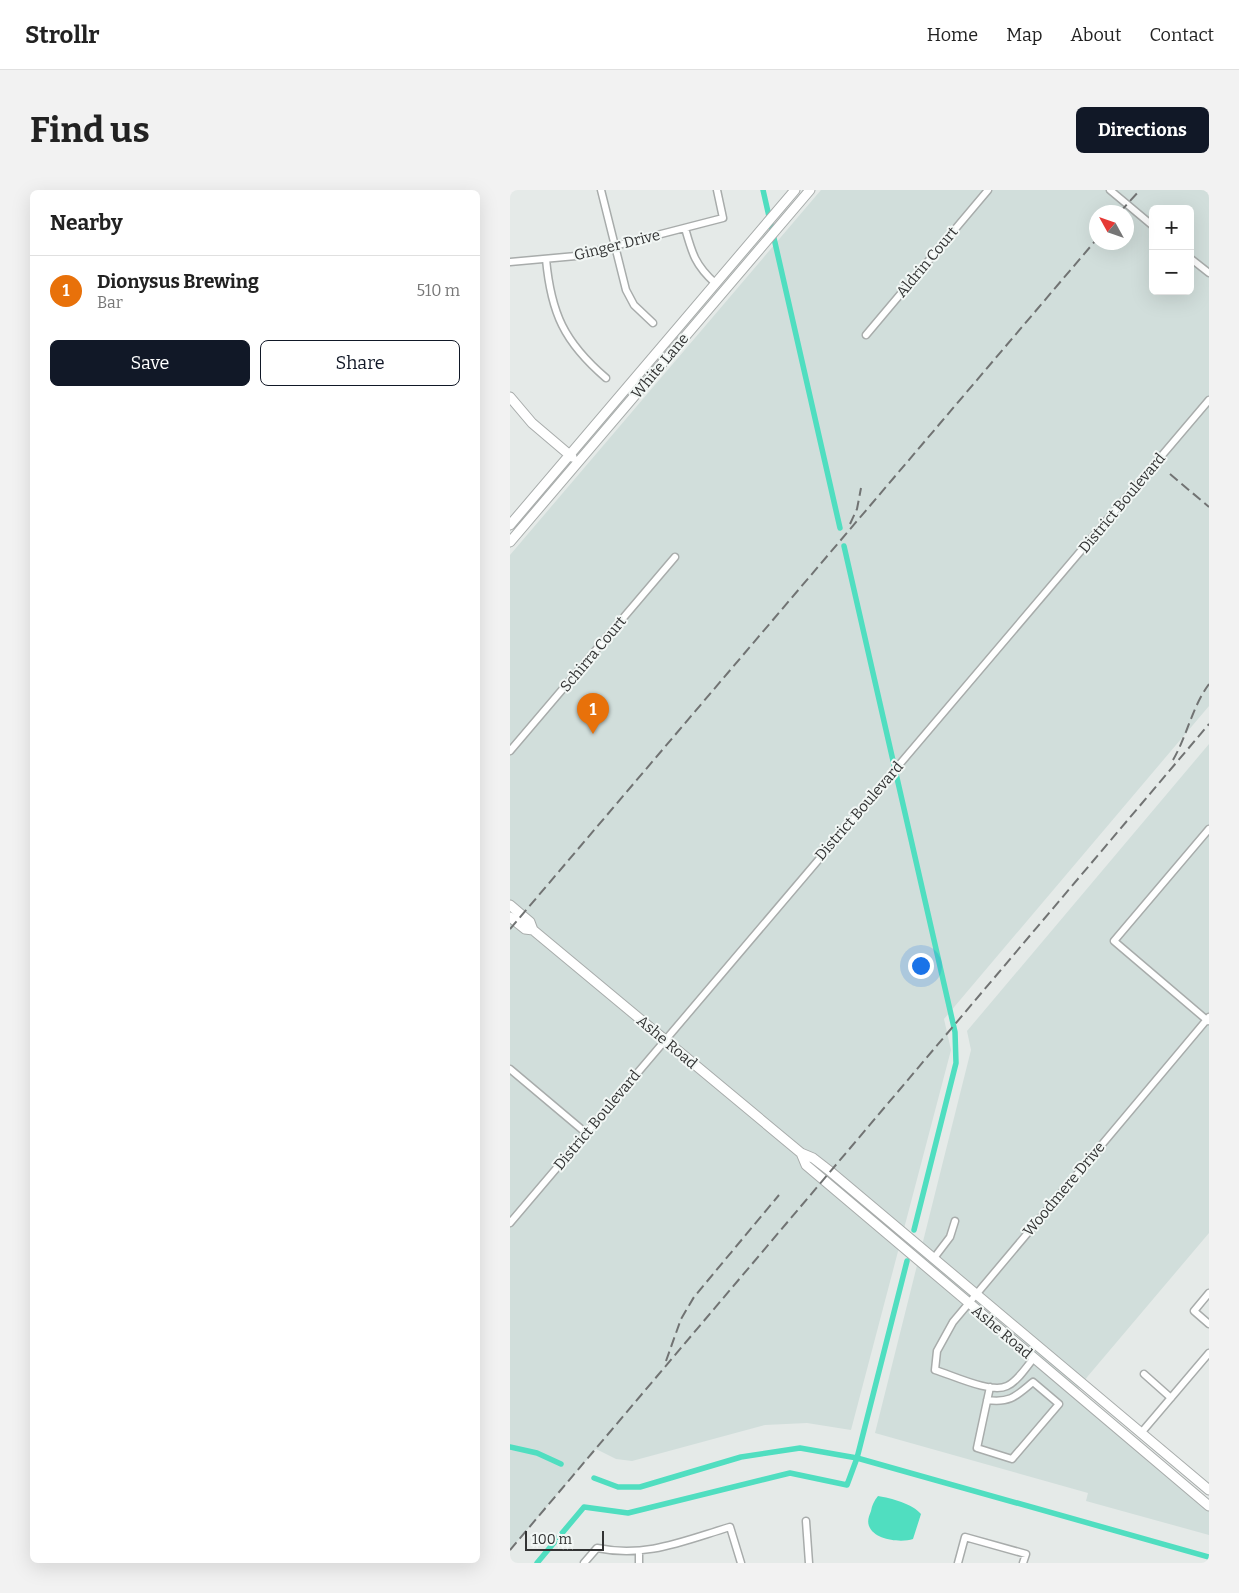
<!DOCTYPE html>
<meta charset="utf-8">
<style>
body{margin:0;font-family:Bitter,serif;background:#f2f2f2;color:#222}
.controls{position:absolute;right:15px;top:15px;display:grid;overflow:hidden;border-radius:8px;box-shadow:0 5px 20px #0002}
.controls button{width:45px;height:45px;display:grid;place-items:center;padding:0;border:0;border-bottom:1px solid #e0e0e0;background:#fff;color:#222;font:25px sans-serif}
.compass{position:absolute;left:579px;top:15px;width:45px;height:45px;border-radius:50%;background:#fff;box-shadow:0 5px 20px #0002;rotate:310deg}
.scale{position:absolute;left:15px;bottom:12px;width:79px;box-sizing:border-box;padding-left:5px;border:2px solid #323333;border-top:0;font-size:14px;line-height:18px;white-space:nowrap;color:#323333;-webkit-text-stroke:4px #f2f7f5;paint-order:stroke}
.you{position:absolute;left:410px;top:775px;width:18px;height:18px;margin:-12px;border:4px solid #fff;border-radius:50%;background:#1a73e8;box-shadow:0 0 0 8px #1a73e833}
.badge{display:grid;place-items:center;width:32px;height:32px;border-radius:50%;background:#111827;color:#fff;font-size:16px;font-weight:700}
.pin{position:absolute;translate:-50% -41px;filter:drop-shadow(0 1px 2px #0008)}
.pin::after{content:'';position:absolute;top:26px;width:18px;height:15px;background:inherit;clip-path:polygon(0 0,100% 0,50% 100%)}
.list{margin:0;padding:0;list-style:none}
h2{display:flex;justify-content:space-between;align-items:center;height:65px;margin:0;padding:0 20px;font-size:21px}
h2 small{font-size:16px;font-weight:400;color:#767676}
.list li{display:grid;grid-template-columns:32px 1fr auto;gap:15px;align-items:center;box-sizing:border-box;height:70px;padding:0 20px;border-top:1px solid #e0e0e0}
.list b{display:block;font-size:19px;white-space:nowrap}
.list p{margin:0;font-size:16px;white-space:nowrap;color:#767676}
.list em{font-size:16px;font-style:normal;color:#767676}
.actions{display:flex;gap:10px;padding:15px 20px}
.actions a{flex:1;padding:11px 0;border:1px solid #111827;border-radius:8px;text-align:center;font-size:18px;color:#111827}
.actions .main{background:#111827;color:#fff}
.map{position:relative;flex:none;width:699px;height:1373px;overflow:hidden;border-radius:8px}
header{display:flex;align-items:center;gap:30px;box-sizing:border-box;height:70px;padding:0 25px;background:#fff;border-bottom:1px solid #e0e0e0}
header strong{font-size:24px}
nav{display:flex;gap:28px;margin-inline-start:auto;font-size:18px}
.intro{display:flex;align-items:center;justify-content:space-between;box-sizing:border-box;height:120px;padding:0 30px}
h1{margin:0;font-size:35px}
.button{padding:12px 22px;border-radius:8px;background:#111827;color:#fff;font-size:18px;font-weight:700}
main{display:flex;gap:30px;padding:0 30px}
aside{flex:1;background:#fff;border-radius:8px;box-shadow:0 5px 20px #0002}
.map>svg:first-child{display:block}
.built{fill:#d1dedb;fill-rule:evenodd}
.water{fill:#50dec0}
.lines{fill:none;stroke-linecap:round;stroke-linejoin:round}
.canal{stroke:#50dec0;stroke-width:5.5}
.street-casing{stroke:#a8acab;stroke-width:9}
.secondary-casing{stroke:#a8acab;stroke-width:11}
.street{stroke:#fff;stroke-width:6}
.secondary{stroke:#fff;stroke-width:9}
.rail{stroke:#717373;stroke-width:2;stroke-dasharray:10 5;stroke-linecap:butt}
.labels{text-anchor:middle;stroke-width:4;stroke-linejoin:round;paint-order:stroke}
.street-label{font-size:15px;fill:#323333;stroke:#f2f7f5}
</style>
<header>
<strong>Strollr</strong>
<nav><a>Home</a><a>Map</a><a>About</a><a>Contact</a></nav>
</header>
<div class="intro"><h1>Find us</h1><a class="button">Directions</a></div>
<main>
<aside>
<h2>Nearby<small></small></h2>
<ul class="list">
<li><span class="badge" style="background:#e8710a">1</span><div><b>Dionysus Brewing</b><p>Bar</p></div><em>510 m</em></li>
</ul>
<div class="actions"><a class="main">Save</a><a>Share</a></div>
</aside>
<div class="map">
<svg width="699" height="1373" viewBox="0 0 699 1373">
<rect width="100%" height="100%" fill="#e5eae8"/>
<path class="built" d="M311 0H699V516L434 829 441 860 341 1240 297 1233 255 1235 122 1271 106 1269 86 1259 0 1360V365ZM643 19H680V101H643ZM586 22H616V52H586Z
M699 554V1043L578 1186 568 1199 699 1321V1345L576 1311 578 1303 365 1243 461 860 457 841Z"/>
<path class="water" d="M368 1306C381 1308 403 1314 411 1324L403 1349C391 1353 364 1350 359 1336 357 1331 359 1326 361 1321 362 1315 364 1311 368 1306Z"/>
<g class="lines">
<path class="canal" d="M253 0 330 338
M334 356 445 842 446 873 404 1040
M0 1257 27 1263 51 1274
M84 1288 108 1297H130L231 1267 290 1258 347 1268 699 1367
M27 1373 74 1317 118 1323 280 1283 337 1295 347 1268 397 1071"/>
<defs>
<path id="street" d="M91 0 116 100 124 115 143 133
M600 0 643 36
M175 38C182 63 185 75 205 93
M680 68 699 83
M36 69C41 123 54 152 96 188
M0 72 66 66 213 28 207 0
M356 145 478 0
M0 561 165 367
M698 831 604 751 699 639
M0 879 76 943
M0 1033 699 210
M424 1068 440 1047 445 1031
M699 1103 684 1121 699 1134
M524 1168C516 1177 508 1191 497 1196 481 1204 442 1185 425 1180L427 1161 443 1132 699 827
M634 1184 661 1208
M477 1210C501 1213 506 1206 523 1192L549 1214 502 1269 467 1258 480 1197
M631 1243 699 1163
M296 1331 299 1373
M129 1361V1373
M74 1373 87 1358C136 1368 173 1351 220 1337L231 1373
M448 1373 455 1347 516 1364 513 1373"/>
<path id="secondary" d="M0 207 22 233 62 267
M0 335 285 0
M0 352 300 0
M0 715 20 732 23 740
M0 727 15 739 23 740 291 963 303 968 321 982 699 1300
M291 963 296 975 699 1316"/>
</defs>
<use href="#street" class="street-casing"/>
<use href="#secondary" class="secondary-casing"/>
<use href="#street" class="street"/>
<use href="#secondary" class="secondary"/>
<path class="rail" d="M610 22 630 0
M660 284 699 317
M340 334 347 319 351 298
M663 570C677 546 682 517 699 494
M0 739 586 50
M156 1171 171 1129 184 1107 269 1005
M0 1360 699 534"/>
</g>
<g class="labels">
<g class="street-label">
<text transform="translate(107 55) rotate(-14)" y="5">Ginger Drive</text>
<text transform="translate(417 72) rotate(-50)" y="5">Aldrin Court</text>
<text transform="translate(150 176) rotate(-50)" y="5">White Lane</text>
<text transform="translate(612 313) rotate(-50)" y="5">District Boulevard</text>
<text transform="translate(83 464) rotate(-50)" y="5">Schirra Court</text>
<text transform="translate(349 621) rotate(-49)" y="5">District Boulevard</text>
<text transform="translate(157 852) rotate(40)" y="5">Ashe Road</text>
<text transform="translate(87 930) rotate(-50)" y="5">District Boulevard</text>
<text transform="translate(554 999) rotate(-50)" y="5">Woodmere Drive</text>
<text transform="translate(492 1142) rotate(40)" y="5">Ashe Road</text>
</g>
</g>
</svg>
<div class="controls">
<button>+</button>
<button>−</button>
</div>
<svg class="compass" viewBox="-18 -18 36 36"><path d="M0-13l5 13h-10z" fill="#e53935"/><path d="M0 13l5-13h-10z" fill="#767676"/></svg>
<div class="scale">100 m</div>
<div class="you"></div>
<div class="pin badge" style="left:83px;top:544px;background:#e8710a">1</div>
</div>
</main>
